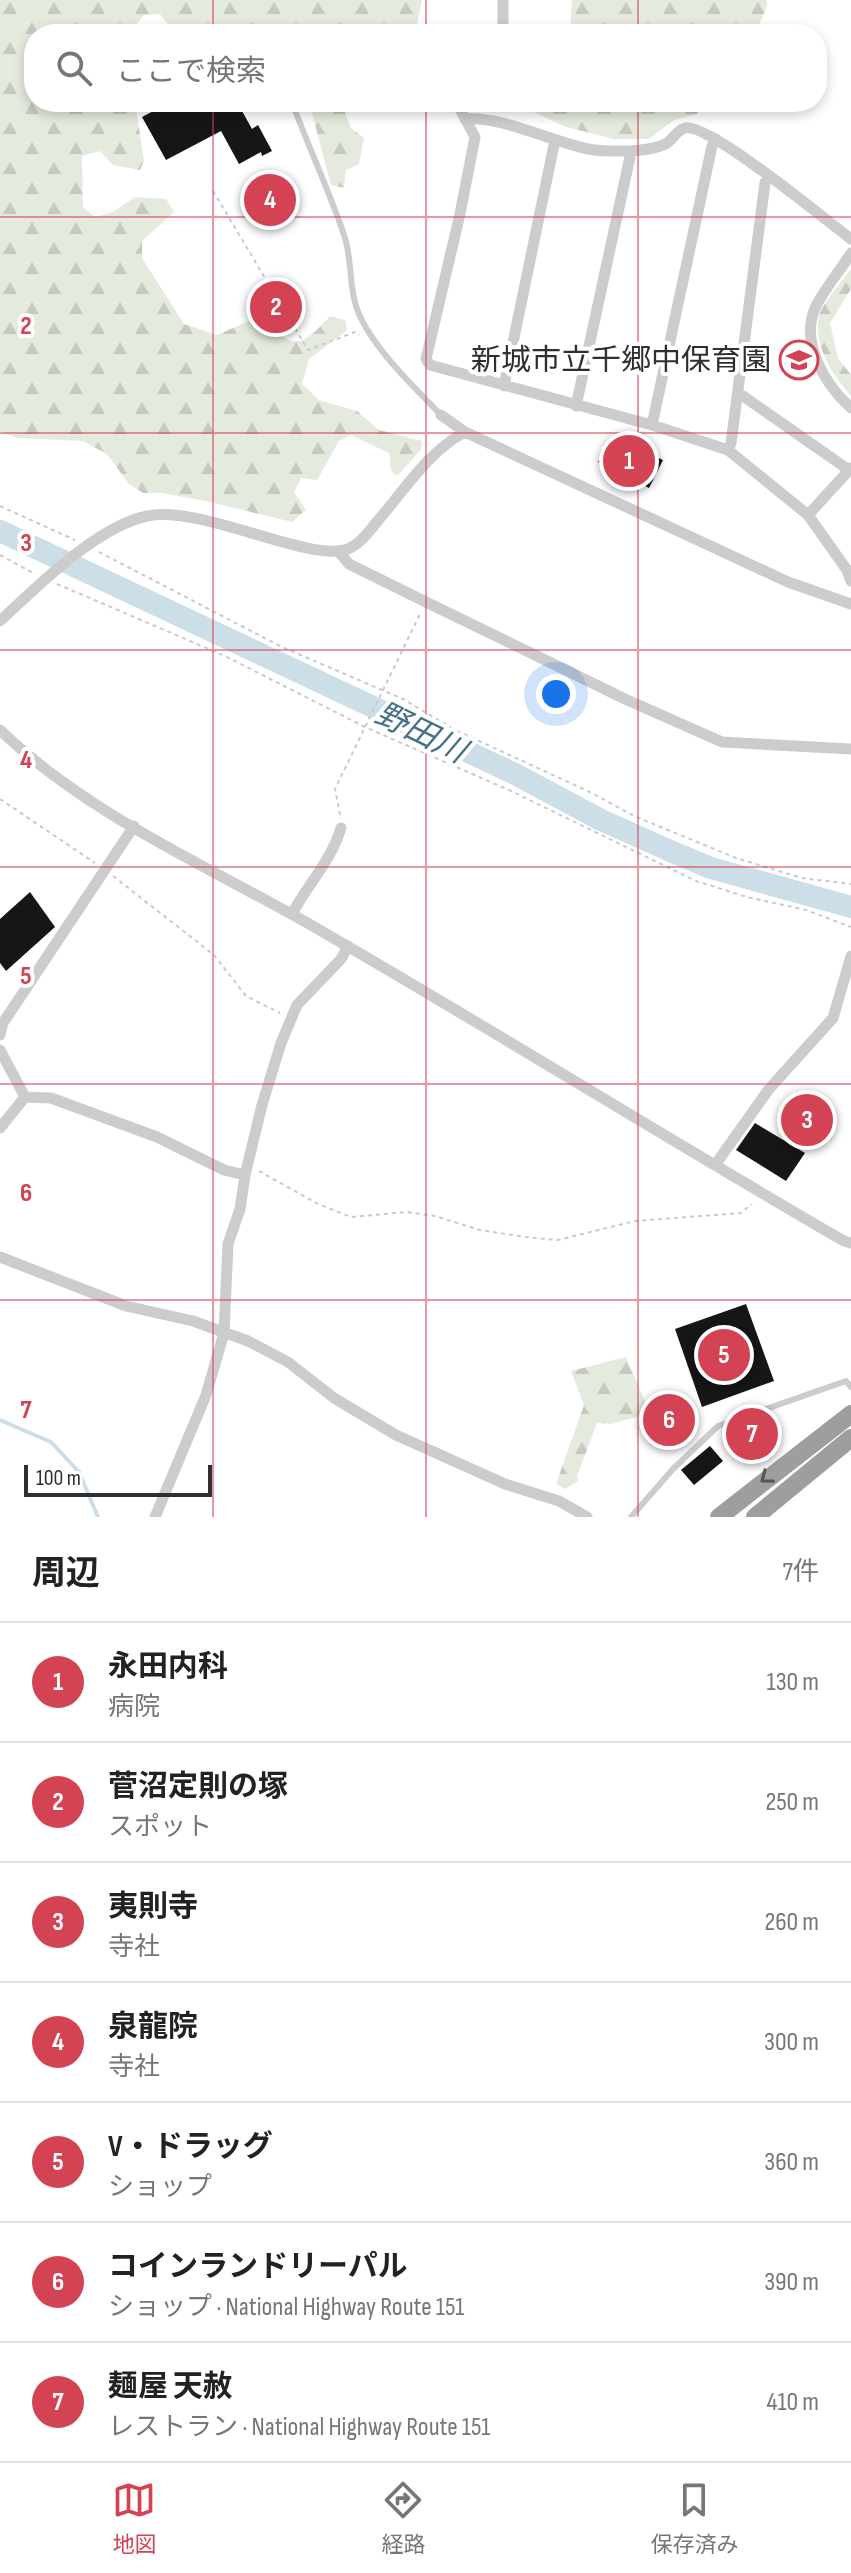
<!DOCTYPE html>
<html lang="ja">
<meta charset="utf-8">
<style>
body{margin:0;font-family:"Sofia Sans Condensed","Noto Sans JP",sans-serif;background:#f2f2f2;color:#222}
.scale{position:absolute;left:24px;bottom:20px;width:188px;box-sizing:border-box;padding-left:8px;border:4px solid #2f2f2f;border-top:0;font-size:22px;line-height:28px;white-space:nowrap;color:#2f2f2f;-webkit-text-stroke:6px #fff;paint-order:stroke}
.you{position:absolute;left:556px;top:694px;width:28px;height:28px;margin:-20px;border:6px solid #fff;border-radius:50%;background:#1a73e8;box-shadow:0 0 0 12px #1a73e833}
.badge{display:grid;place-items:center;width:52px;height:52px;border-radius:50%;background:#d34354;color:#fff;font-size:26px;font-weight:700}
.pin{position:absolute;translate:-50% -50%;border:4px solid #fff;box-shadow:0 2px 8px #0006}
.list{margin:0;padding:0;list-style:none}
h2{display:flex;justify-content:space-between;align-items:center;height:104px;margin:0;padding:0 32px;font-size:34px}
h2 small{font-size:26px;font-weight:400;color:#767676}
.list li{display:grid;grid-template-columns:52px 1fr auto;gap:24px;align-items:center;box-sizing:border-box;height:120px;padding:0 32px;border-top:2px solid #e0e0e0}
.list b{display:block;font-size:30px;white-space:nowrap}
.list p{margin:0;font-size:26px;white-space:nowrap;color:#767676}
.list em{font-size:26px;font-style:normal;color:#767676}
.icon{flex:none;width:44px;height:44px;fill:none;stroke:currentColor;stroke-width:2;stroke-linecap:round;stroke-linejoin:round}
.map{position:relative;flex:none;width:851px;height:1517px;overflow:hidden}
.search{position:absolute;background:#fff;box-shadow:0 4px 12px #0003;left:24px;right:24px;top:24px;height:88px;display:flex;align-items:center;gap:20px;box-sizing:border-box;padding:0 28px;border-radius:32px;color:#767676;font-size:30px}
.sheet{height:944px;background:#fff}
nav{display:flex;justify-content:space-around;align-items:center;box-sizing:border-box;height:112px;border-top:2px solid #e0e0e0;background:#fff;font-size:22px;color:#767676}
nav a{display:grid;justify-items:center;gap:4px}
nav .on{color:#d34354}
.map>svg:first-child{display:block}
.forest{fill:url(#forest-firs)}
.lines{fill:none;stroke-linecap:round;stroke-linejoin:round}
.stream{stroke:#ccdee8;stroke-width:4}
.river{stroke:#ccdee8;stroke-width:22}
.building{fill:#161616}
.path{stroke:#c9c9c9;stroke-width:2;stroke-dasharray:4 4;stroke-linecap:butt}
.service{stroke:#ccc;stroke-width:6}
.minor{stroke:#ccc;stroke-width:11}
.trunk{stroke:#9e9e9e;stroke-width:18}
.oneway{stroke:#565656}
.grid{fill:none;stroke:#d34354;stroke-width:2;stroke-opacity:0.55}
.labels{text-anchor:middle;stroke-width:8;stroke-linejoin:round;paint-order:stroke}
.poi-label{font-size:30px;fill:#2f2f2f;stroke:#fff;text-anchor:end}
.water-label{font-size:32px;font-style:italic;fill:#457188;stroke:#fff}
.grid-label{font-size:26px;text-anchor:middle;font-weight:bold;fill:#d34354;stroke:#fff;stroke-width:8;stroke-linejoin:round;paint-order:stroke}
</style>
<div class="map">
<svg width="851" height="1517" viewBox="0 0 851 1517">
<defs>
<pattern id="forest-firs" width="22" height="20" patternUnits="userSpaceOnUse" patternTransform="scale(2)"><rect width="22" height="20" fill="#e5eade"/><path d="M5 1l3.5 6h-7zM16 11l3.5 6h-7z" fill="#c5c9bf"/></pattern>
</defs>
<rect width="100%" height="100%" fill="#fff"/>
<path class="forest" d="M0 0H422L415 34H201V25L170 27 160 14 144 15 128 34H34V102H135L144 161 140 170 113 165 100 151 82 156 83 207 95 217 113 212 135 197 166 199 174 212 142 241V258L184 324 217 335 251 320C292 335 291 361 330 316L345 320 347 330 309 359 302 384 319 400 357 411 379 430 422 441 421 450 397 476 391 470 389 453 351 435 339 441 317 480 301 478 294 492 306 510 292 522 206 501 162 493H143L129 484 107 454 83 441 17 438 0 431Z
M572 0H767C768 14 757 18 760 34H570Z
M309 102H341L351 128 364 138 359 164 346 170 344 188 331 185Z
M520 102H703L697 114 674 120 649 139H614L566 127 521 106Z
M851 269V289L830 323 838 358 851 375V396C833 374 813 347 819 316 822 304 843 280 851 269Z
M626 1357 650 1413 611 1424 597 1423 577 1476 578 1481 565 1489 556 1484 584 1405 571 1371Z"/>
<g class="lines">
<path class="stream" d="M0 1420 51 1442 79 1472 98 1517"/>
<path class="river" d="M0 531 515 774 601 820 675 853 711 868 851 907"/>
</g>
<path class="building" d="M159 102H237L252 129 258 125 272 151 262 156 261 152 239 164 221 131 166 160 142 117 161 107Z
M614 437 663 460 649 488 598 462Z
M30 892 55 927 6 971 0 963V919Z
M755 1123 805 1153 786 1181 736 1150Z
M746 1304 774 1381 702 1407 675 1329Z
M680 1409 685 1425 658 1433 653 1415Z
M759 1421 774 1439 765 1447 759 1440 749 1451 730 1428Z
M710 1446 723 1461 694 1485 681 1470Z"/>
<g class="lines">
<path class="path" d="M213 191 308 350 355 332 359 335
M0 506 75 540
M99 552 282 647 403 699 455 730 592 793 634 816 736 858 802 878 851 884
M0 555 33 573
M57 584 225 656 365 727 511 791 696 881 747 897 806 910 851 927
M0 799 95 863
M340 815 335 789 420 614
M113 876 214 955 246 996 280 1013
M259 1171 318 1204 351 1217 407 1212 435 1216 480 1230 525 1237 558 1240 635 1221 741 1213 752 1204"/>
<path class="service" d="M292 102C308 146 329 190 344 235 353 260 348 289 359 314 374 349 414 387 441 415
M631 1517 673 1469 718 1426 846 1381 851 1387"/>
<path class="minor" d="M436 34H449
M503 34V0
M456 102 475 137 460 214 426 359 430 365 652 425 728 450 808 515 847 570 851 581
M465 119C503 116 549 141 588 149 606 152 651 153 667 143 673 139 677 130 685 128 708 122 827 221 851 239
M851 253C840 271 825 288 816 306 799 341 825 385 851 408
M504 386 555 140
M737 396H743L849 470
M576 406 630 157 629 151
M441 415 465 432
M652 425 712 146 716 139
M728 450 731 443 765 183 768 176
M808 515 851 468
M338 551 349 564 426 602 625 699 722 742 851 749
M0 621C38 586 96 527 147 516 201 504 315 566 350 548 362 542 371 529 380 518 406 488 429 451 465 432L788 582 851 604
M0 730C90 817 215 869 323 932 498 1033 669 1140 844 1241L851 1243
M292 914C308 884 331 861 341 828
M0 1035 3 1023 134 826
M0 1050 25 1097 0 1128
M25 1097 51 1098 157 1137 224 1170 245 1175
M715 1165 769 1089 833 1018 851 956
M0 1257 126 1306 193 1321 248 1341 288 1362 334 1398 396 1435 505 1484 559 1501 587 1517
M155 1517 206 1395 224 1333 228 1244 240 1209 245 1175 262 1105 281 1043 297 1005 341 959 348 946"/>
<path class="trunk" d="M719 1517 851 1414
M755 1517 851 1438"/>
</g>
<defs><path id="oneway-chevron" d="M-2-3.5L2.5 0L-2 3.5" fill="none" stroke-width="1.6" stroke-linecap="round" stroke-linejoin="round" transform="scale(2)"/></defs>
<use class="oneway" href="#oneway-chevron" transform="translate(766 1478) rotate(143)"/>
<path class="grid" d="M213 0V34M426 0V34M638 0V34M213 102V1517M426 102V1517M638 102V1517M0 217H851M0 433H851M0 650H851M0 867H851M0 1084H851M0 1300H851"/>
<defs>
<symbol id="school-ring" viewBox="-11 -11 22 22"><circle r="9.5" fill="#fff" stroke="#d34354" stroke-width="1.5"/><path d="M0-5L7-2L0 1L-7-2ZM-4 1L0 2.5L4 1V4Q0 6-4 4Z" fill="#d34354"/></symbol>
</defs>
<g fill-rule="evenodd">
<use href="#school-ring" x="777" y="338" width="44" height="44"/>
</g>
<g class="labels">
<g class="poi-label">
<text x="771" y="370">新城市立千郷中保育園</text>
</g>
<g class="water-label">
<text transform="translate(421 732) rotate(26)" y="11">野田川</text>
</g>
</g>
<g class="grid-label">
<text x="26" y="334">2</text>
<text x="26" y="551">3</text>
<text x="26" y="768">4</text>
<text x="26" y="984">5</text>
<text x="26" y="1201">6</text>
<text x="26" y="1418">7</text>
</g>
</svg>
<div class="scale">100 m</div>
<div class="you"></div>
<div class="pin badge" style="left:629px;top:461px">1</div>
<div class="pin badge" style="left:276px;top:307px">2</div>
<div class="pin badge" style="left:807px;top:1120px">3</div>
<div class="pin badge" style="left:270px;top:200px">4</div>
<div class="pin badge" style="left:724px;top:1355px">5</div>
<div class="pin badge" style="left:669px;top:1420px">6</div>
<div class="pin badge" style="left:752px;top:1434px">7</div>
<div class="search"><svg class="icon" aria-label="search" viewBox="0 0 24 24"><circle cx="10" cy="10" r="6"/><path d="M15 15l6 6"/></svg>ここで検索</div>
</div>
<section class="sheet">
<h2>周辺<small>7件</small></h2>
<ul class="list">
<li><span class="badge">1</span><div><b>永田内科</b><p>病院</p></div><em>130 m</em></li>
<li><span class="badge">2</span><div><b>菅沼定則の塚</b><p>スポット</p></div><em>250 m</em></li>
<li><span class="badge">3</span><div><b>夷則寺</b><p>寺社</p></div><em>260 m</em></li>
<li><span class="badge">4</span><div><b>泉龍院</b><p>寺社</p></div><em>300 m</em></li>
<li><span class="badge">5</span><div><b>V・ドラッグ</b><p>ショップ</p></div><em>360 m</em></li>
<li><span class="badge">6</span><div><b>コインランドリーパル</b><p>ショップ · National Highway Route 151</p></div><em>390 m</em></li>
<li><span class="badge">7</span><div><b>麺屋 天赦</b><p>レストラン · National Highway Route 151</p></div><em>410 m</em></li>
</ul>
</section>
<nav>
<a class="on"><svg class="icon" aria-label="map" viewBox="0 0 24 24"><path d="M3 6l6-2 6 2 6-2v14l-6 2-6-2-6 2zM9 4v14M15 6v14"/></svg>地図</a>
<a><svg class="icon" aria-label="directions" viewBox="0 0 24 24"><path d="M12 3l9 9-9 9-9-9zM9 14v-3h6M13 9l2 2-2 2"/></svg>経路</a>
<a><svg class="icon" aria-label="saved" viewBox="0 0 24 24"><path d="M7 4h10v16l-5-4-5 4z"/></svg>保存済み</a>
</nav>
